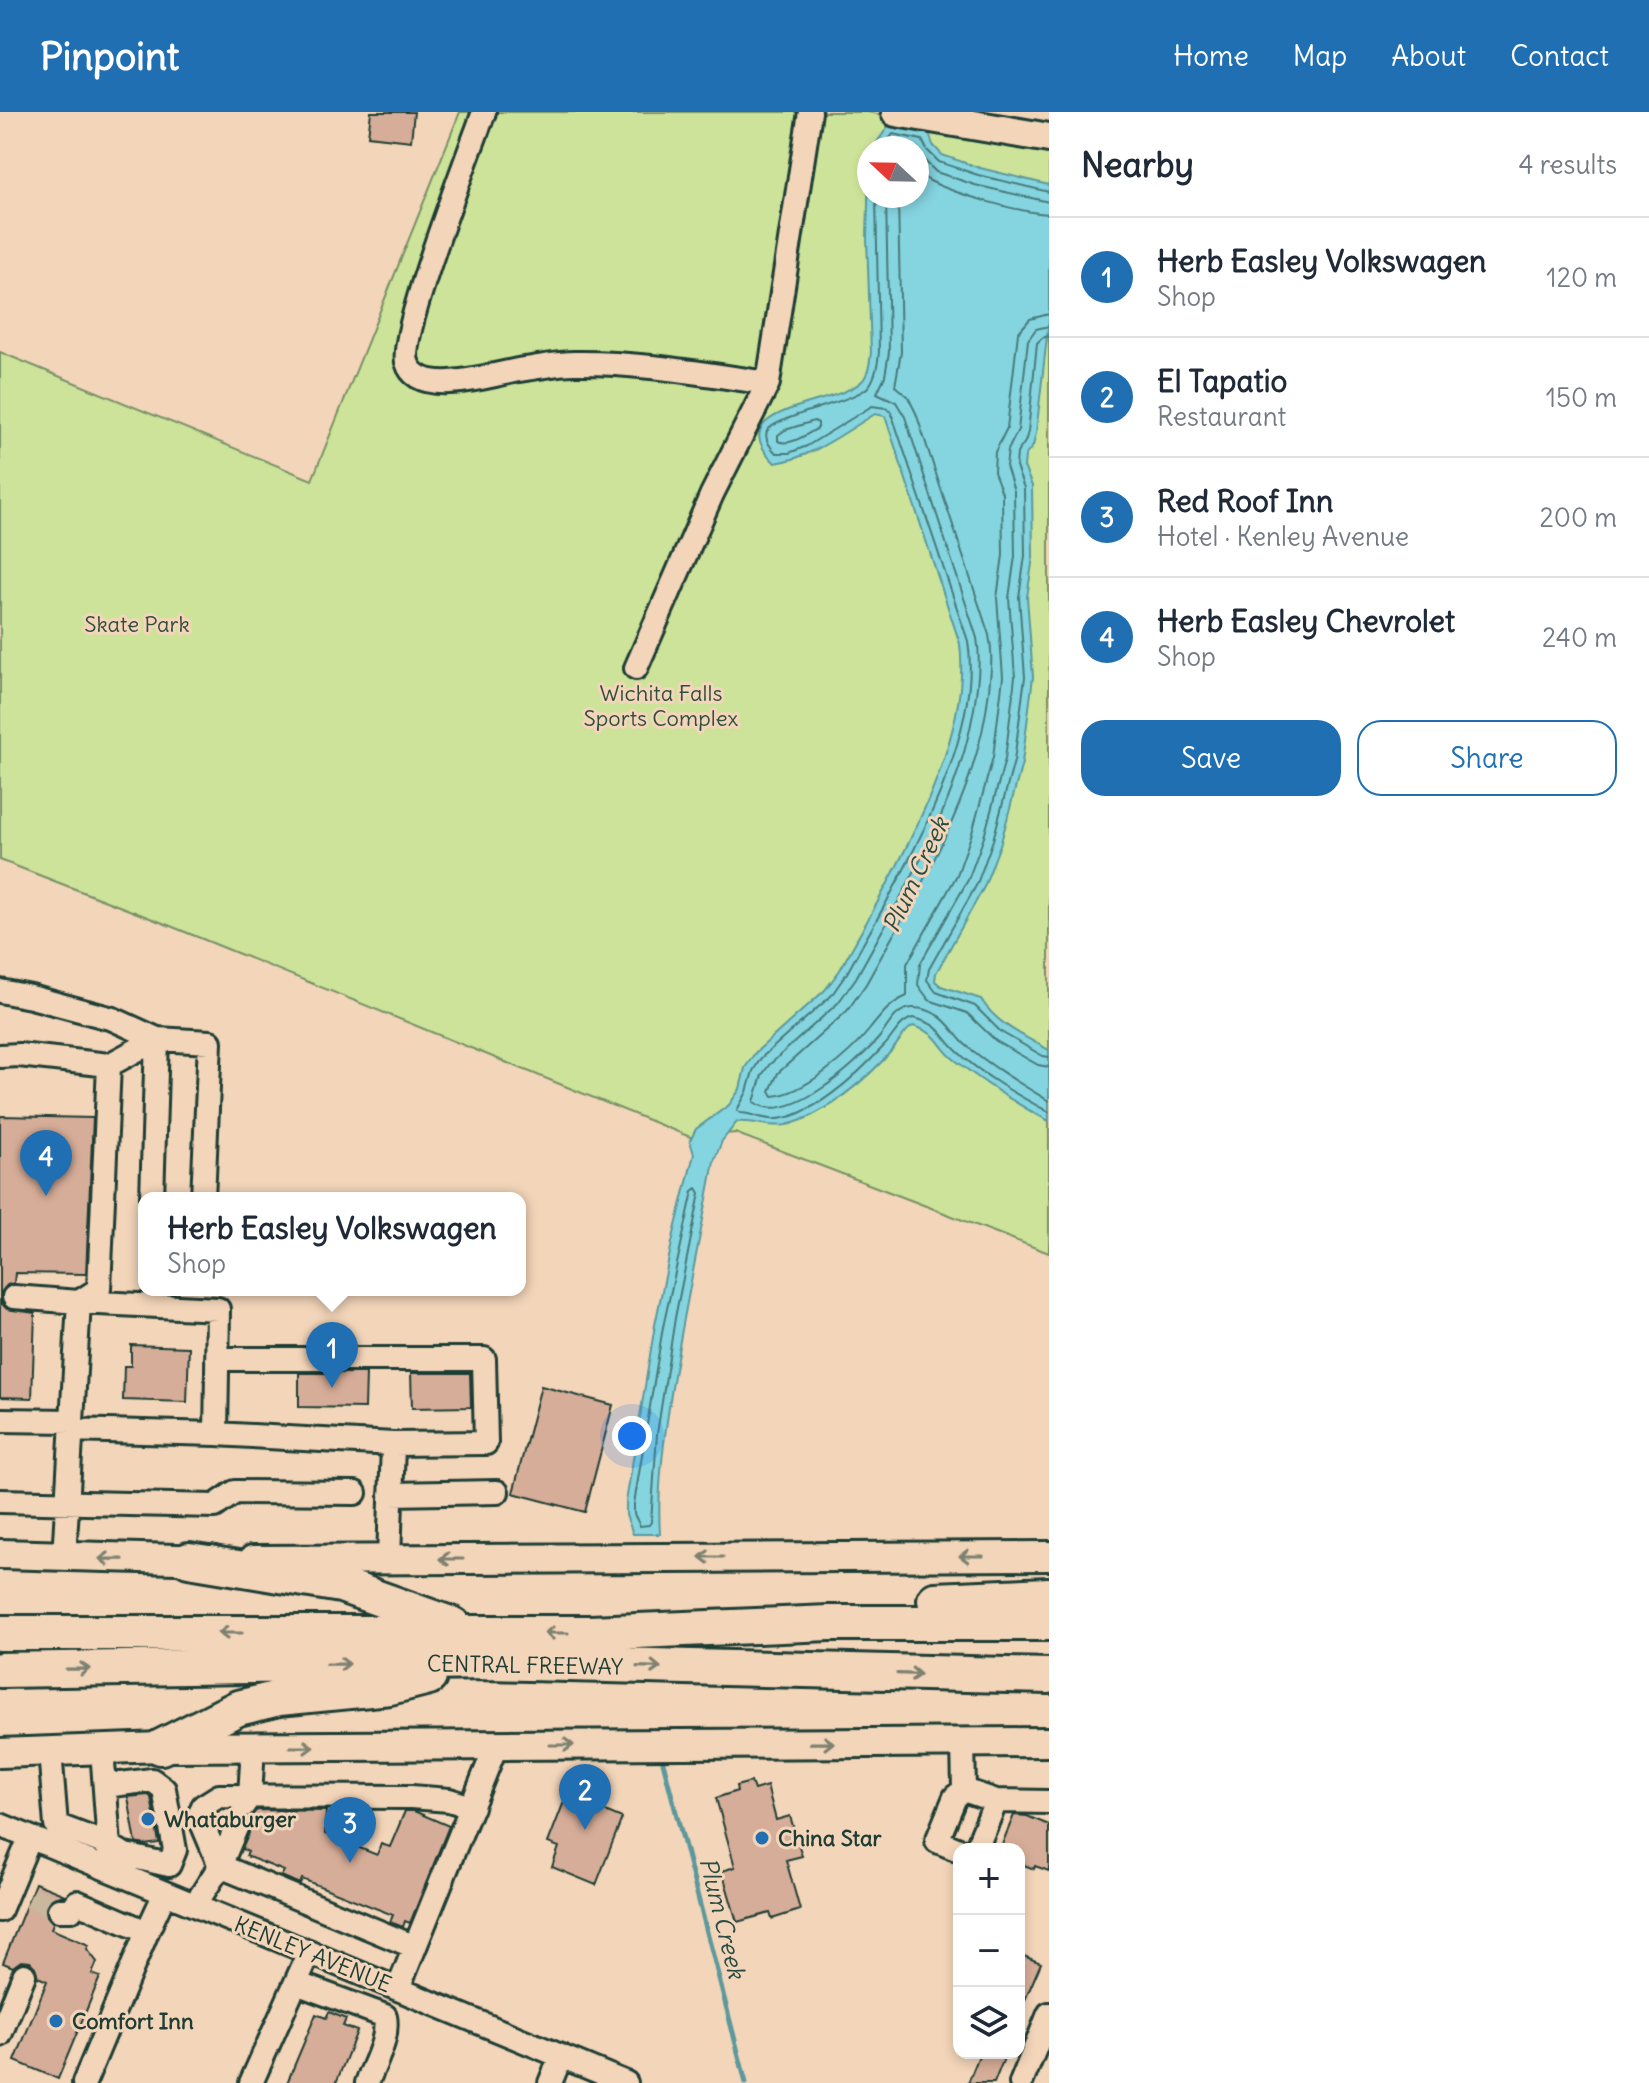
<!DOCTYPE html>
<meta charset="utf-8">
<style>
body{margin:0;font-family:Delius,sans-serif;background:#f6f6f7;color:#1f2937}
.controls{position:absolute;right:24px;bottom:24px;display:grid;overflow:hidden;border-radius:16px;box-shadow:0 4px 12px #0003}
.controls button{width:72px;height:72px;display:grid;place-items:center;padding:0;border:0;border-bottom:2px solid #e0e1e3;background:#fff;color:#1f2937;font:40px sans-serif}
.compass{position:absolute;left:857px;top:24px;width:72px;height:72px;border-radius:50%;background:#fff;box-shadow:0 4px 12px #0003;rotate:292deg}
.you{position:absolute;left:632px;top:1324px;width:28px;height:28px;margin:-20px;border:6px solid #fff;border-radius:50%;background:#1a73e8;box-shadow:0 0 0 12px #1a73e833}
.badge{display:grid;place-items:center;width:52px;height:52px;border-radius:50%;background:#1f6fb2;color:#fff;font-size:26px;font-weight:700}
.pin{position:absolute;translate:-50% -66px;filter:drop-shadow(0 2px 4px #0008)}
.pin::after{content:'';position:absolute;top:42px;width:28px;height:24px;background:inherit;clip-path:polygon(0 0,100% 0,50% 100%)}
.popup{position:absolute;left:138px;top:1080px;width:388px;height:104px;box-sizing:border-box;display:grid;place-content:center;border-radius:16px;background:#fff;filter:drop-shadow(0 2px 6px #0005);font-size:26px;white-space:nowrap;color:#747a83}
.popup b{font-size:30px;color:#1f2937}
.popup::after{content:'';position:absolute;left:50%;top:100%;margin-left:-16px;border:16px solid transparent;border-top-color:#fff}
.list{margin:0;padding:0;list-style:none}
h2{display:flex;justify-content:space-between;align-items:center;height:104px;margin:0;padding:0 32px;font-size:34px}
h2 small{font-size:26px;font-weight:400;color:#747a83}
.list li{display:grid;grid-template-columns:52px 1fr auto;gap:24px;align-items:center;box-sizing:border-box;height:120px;padding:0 32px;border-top:2px solid #e0e1e3}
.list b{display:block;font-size:30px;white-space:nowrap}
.list p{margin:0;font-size:26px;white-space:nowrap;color:#747a83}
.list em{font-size:26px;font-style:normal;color:#747a83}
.actions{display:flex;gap:16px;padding:24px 32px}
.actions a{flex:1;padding:18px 0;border:2px solid #1f6fb2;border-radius:24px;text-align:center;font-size:28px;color:#1f6fb2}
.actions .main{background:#1f6fb2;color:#fff}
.icon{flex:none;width:44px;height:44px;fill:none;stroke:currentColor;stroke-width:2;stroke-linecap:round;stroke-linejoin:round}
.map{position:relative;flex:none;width:1049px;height:1971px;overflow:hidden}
header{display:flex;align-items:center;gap:48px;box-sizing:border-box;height:112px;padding:0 40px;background:#1f6fb2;color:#fff}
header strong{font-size:38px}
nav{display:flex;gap:44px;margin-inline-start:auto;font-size:28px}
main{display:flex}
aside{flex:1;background:#fff}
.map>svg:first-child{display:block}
.green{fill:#cce399;stroke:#769066;stroke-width:2;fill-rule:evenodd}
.water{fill:#85d5e1;stroke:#5c989c;stroke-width:2}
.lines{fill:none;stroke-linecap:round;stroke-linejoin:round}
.shore{stroke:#487a79;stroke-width:2}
.stream{stroke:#5c989c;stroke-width:5}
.building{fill:#d6ad98;stroke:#1f3d34;stroke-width:2}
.minor-tunnel{stroke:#c9b79e;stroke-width:22;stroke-dasharray:22 11;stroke-linecap:butt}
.minor-casing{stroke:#1f3d34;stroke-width:28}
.major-casing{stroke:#1f3d34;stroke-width:34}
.highway-casing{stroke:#1f3d34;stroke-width:40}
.minor{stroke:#f3d5b9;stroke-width:22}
.major{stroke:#f3d5b9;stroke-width:28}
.highway{stroke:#f3d5b9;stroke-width:34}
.oneway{stroke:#7e8170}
.poi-dot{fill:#1f6fb2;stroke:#f3d5b9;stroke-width:3}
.labels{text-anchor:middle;stroke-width:6;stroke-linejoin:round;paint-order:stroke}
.park-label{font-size:22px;fill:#304e3e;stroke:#f3d5b9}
.street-label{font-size:22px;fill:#1f3d34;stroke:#f3d5b9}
.poi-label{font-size:22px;font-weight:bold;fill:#1f3d34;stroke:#f3d5b9;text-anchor:start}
.water-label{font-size:24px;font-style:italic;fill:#294c45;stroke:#f3d5b9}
</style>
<header>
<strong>Pinpoint</strong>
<nav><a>Home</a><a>Map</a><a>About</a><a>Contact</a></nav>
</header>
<main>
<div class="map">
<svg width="1049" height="1971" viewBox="0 0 1049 1971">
<rect width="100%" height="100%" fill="#f3d5b9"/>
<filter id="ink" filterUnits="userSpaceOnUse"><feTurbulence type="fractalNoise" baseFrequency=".0125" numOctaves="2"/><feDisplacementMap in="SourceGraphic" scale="16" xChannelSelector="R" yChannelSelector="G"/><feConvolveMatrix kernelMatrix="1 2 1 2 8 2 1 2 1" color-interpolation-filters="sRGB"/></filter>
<g filter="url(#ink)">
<path class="green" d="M460 0H867L1049 32V1141L735 1021 690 1025 168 813 0 748V240L312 368ZM869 36H917V84H869Z"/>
<path class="water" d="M889 13 929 21 933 33 942 43 980 56 1049 73V207L1036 321 1033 334 1025 344 1024 355 1032 374 1033 445 1027 485 1033 565 1022 651 1001 730 984 775 936 861 935 869 941 874 981 887C996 912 1024 924 1049 938V1009C1016 992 984 971 955 948 936 933 941 922 913 914 903 920 900 929 893 937 870 965 821 1006 786 1013 768 1016 754 1008 737 1010L722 1029 714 1049C700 1127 683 1204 671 1282 664 1328 657 1375 660 1422H633L626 1403V1390L655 1213 673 1126 694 1042 690 1029 696 1017 729 993 740 977 745 956 755 941 825 878 840 858C888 770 973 634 960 532L885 304 875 302C843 321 812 346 775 351 717 294 836 295 862 269 869 262 870 249 871 240L867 126 869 57V84H917V36H873Z"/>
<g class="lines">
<path class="shore" d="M882 36 893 22 922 28 927 38 939 50 978 63 1049 80
M917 41 936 60 975 73 1049 90
M917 60C934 78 1023 101 1049 102
M876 84 879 240C878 252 876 267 867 276 849 291 774 305 767 319 764 327 771 336 776 341H789L807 334 872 294 886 296 891 300 968 529C984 632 895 773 847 861L831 884 761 946 753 959 747 980 737 998 740 1001C751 1001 759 1006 770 1007 808 1010 859 961 883 935 894 925 898 910 913 906 941 912 940 923 958 940 983 964 1019 984 1049 1000
M886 84 889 240 885 264 877 281 896 290 905 305 977 526C980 543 979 558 977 575 966 681 906 774 856 866L838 891 769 953 762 963 754 990C788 1015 856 952 878 927 888 916 895 896 913 896 921 896 931 899 937 903 950 910 955 924 967 934 992 955 1021 972 1049 989
M898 84 901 240 895 274 908 285 916 301 989 523C993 541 991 559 989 578 978 685 917 779 866 872L847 899 778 961 770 979 773 984C804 982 851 941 870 917 882 902 889 892 907 884V852L957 763 972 721 993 645 1003 565 997 486 1003 443 1002 381 994 360 995 340 1007 316 1018 221 1030 207 1049 202
M1049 214 1036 217 1028 228 1018 318 1008 338 1006 354 1014 379 1015 444 1009 486 1015 565 1005 647 984 725 968 768 920 852 918 873 929 888 967 901 996 929 1038 953 1049 955
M1049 224 1042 226 1037 231 1028 320 1025 330 1017 341 1016 355 1024 376 1025 444 1019 485 1025 565 1014 649 993 728 977 772 929 857 927 868 936 880 975 894 1001 920 1043 944 1049 945
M814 309 818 311V316C807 322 790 335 778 329V323L785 318Z
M697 1076 700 1081 675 1206 657 1322 651 1410 649 1413 640 1414 634 1402V1392L663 1215 693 1079Z"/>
<path class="stream" d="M663 1650 746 1971"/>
</g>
<path class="building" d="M371 0H414L411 29 368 24Z
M0 1004 93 1006 86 1162 15 1161 14 1171 7 1173 0 1183 2 1192 7 1197 35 1201 32 1286 0 1285Z
M131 1233 189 1235 187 1290 123 1288 124 1254H131Z
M299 1261H366L365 1296 299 1295Z
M411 1261H470L471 1295 412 1296Z
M541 1274 613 1293 585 1400 513 1381Z
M751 1670 754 1678 767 1674 776 1708 790 1704 802 1744 786 1748 800 1798 772 1807 770 1801 737 1810 722 1759 735 1755 716 1686 737 1679 736 1674Z
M575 1678 596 1687 593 1694 622 1706 596 1773 552 1755 559 1735 548 1731 567 1682 573 1685Z
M148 1683 151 1685 159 1731 145 1733 136 1731 128 1685Z
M257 1698 326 1699 325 1722 377 1743 381 1732 390 1735 405 1699H414L449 1714 410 1811 405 1809 403 1815 390 1810 393 1803 302 1767 300 1772 281 1764 284 1759 246 1744 248 1740 242 1737 249 1721 247 1707Z
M1014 1703 1027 1704 1049 1713V1759L1035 1754 1034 1757 1019 1751V1737H1000Z
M35 1771 65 1783 53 1786 47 1792V1804L53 1811 51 1817 89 1833 87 1837 97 1850 92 1862 100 1865 58 1967 15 1949 47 1869 38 1865 35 1855 30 1850 21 1849 13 1855 3 1851Z
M1019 1842 1041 1851 1019 1902Z
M329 1900 346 1907 343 1914 357 1919 336 1971H287L316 1902 326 1906Z
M980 1941H1006L994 1971H968Z"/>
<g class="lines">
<path class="minor-tunnel" d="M30 1785 59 1798"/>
<defs>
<path id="minor" d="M484 0C470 39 399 221 407 250 418 289 498 260 525 257 541 255 558 251 574 251 638 250 704 262 768 271L712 382 636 556
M768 271 810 0
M0 879 31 885 113 907 157 927 210 930 203 1086
M0 944 19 943 109 953 99 1177 79 1190
M109 953 157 927 152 1086
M14 1185 79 1190 64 1446
M217 1247H484L486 1331 393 1332 389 1447
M0 1308 72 1309
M71 1318 216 1322 218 1197 79 1190
M216 1322 393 1332
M391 1382 497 1380
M0 1389 215 1394 235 1380 355 1381
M963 1629 964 1678
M102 1637 109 1733 125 1743 169 1753 175 1738 164 1677 152 1668 105 1674
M50 1639 56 1713 109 1733V1745
M964 1678 996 1689 976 1737
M996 1689 1049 1690
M243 1694 250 1684 253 1635
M0 1713 626 1971
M959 1738 937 1729 955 1685 964 1678
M220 1754 199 1704 203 1694 219 1684 411 1685 449 1688 472 1695
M220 1754 236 1716
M195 1793 220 1754 415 1835
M0 1798 30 1726
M59 1798H71L77 1790 147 1820 84 1971
M147 1820 165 1781
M296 1871 385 1904C389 1927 375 1950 367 1971
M398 1877 496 1634
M0 1923 24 1863
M251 1971 309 1841
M550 1971 561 1944
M1021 1971 1049 1902"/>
<path id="major" d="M896 0 1049 26
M0 1442 211 1448
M253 1448 1049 1444
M0 1641 161 1635 1049 1630"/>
<path id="highway" d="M189 1448 341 1473 453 1513
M935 1488 1049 1483
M0 1521H590L829 1511H1049
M0 1558 487 1550 1049 1564
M161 1635 238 1596 279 1586 390 1575 429 1565"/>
</defs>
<use href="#minor" class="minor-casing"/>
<use href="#major" class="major-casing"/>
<use href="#highway" class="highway-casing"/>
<use href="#minor" class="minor"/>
<use href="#major" class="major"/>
<use href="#highway" class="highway"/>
</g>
<defs><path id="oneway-shaft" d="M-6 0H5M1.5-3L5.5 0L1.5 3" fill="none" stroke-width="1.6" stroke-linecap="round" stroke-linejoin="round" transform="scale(2)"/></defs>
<g class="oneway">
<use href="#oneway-shaft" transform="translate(971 1444) rotate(180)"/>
<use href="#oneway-shaft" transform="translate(711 1445) rotate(180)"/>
<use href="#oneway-shaft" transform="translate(111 1447) rotate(-179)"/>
<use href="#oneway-shaft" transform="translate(451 1447) rotate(180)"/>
<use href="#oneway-shaft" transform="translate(230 1521) rotate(-180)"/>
<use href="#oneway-shaft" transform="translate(556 1521) rotate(180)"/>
<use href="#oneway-shaft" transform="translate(338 1552) rotate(-1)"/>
<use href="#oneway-shaft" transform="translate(649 1555) rotate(2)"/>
<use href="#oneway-shaft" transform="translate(78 1557) rotate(-1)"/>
<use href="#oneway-shaft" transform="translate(909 1562) rotate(2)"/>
<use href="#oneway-shaft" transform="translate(822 1631) rotate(-1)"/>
<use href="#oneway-shaft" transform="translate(562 1633)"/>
<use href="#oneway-shaft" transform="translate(302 1635)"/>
</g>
</g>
<g class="poi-dot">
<circle cx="148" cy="1707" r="8"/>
<circle cx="762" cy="1726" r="8"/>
<circle cx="56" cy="1909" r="8"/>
</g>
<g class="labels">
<g class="park-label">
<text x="137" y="520">Skate Park</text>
<text x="661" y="589">Wichita Falls<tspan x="661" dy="25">Sports Complex</tspan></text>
</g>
<g class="street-label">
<text transform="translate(525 1553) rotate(1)" y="8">CENTRAL FREEWAY</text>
<text transform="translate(313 1842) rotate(22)" y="8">KENLEY AVENUE</text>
</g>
<g class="poi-label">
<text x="164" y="1715">Whataburger</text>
<text x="778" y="1734">China Star</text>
<text x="72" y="1917">Comfort Inn</text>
</g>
<g class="water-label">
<text transform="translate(916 763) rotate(-65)" y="8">Plum Creek</text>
<text transform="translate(722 1806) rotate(76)" y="8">Plum Creek</text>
</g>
</g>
</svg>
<div class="controls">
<button>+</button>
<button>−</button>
<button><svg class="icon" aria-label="layers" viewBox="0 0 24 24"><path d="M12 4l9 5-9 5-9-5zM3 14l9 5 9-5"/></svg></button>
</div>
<svg class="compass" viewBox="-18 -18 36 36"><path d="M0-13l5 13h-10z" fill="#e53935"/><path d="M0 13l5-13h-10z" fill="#747a83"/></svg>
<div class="you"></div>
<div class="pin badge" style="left:332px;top:1276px">1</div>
<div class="popup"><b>Herb Easley Volkswagen</b>Shop</div>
<div class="pin badge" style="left:585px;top:1718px">2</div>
<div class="pin badge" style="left:350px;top:1751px">3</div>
<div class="pin badge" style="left:46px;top:1084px">4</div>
</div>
<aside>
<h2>Nearby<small>4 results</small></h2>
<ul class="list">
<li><span class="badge">1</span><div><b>Herb Easley Volkswagen</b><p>Shop</p></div><em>120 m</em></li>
<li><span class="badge">2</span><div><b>El Tapatio</b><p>Restaurant</p></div><em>150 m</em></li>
<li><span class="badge">3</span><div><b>Red Roof Inn</b><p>Hotel · Kenley Avenue</p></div><em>200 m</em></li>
<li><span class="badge">4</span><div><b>Herb Easley Chevrolet</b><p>Shop</p></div><em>240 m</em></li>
</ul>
<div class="actions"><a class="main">Save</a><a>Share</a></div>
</aside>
</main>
